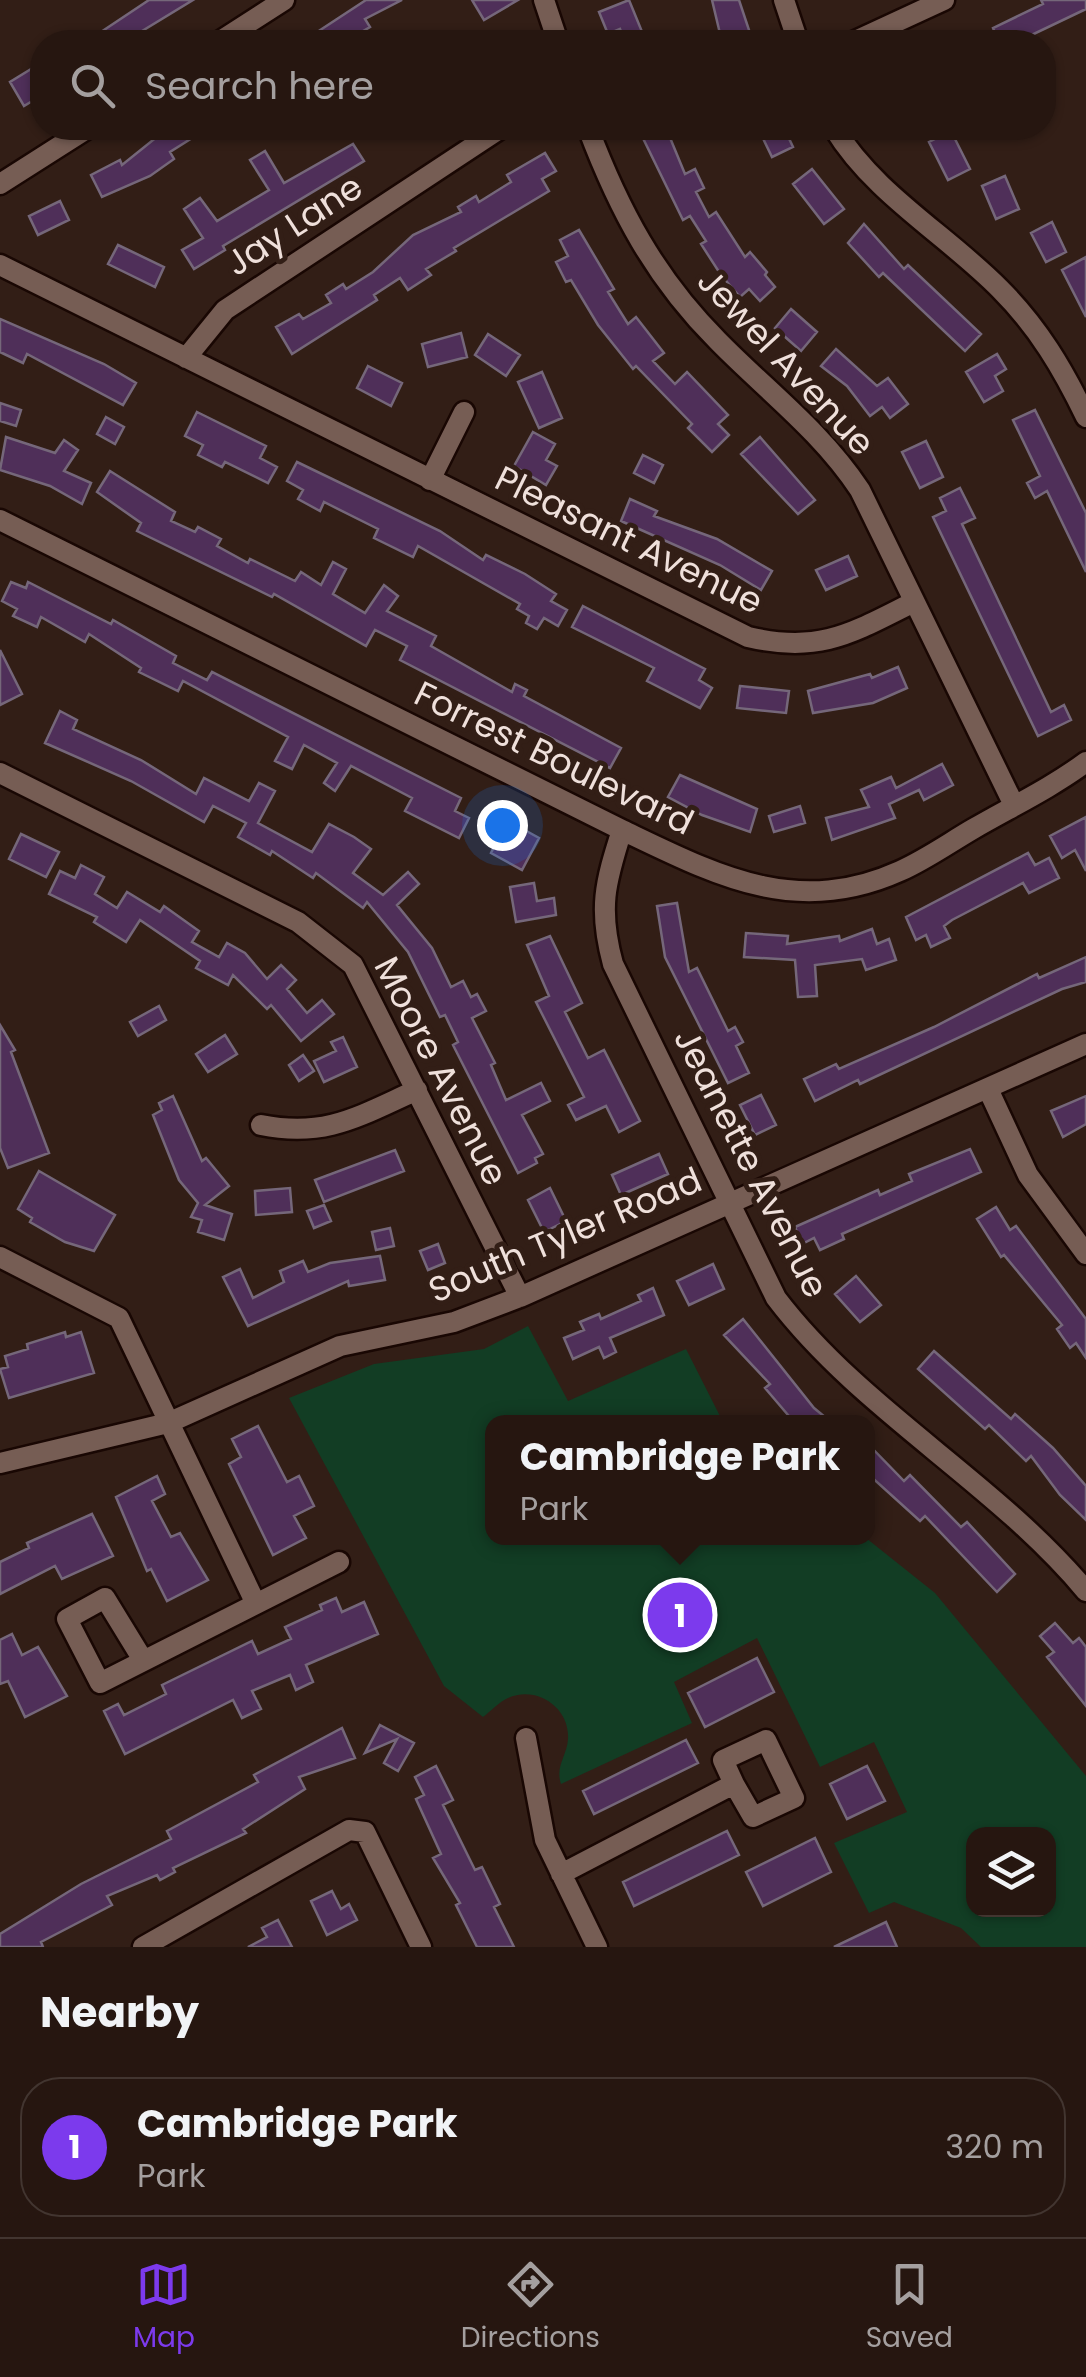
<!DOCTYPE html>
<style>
body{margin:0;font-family:Poppins,sans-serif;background:#2e1f19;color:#f1f3f6}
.controls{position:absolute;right:30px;bottom:30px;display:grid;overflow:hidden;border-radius:20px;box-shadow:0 2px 8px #0004}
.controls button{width:90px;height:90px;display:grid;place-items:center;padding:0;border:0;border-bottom:2px solid #423530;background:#261610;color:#f1f3f6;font:50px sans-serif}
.you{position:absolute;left:502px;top:825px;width:35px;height:35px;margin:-25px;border:8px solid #fff;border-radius:50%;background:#1a73e8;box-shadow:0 0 0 15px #1a73e833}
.badge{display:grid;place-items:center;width:65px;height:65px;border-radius:50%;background:#7c3aed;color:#fff;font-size:32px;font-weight:700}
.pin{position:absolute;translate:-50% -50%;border:5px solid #fff;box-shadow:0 2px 10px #0006}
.popup{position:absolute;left:485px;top:1415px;width:390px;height:130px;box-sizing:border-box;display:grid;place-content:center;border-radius:20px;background:#261610;filter:drop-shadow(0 2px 8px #0005);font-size:32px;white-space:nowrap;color:#a49f9f}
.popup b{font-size:38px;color:#f1f3f6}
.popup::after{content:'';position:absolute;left:50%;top:100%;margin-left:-20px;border:20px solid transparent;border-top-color:#261610}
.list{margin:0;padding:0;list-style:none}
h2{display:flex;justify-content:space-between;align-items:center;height:130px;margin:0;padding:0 40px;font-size:42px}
h2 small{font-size:32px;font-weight:400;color:#a49f9f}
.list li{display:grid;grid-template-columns:65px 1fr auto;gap:30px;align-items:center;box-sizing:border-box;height:140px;margin:0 20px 20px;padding:0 20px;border:2px solid #423530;border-radius:40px}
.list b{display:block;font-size:38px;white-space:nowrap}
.list p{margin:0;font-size:32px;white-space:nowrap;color:#a49f9f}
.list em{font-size:32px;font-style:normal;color:#a49f9f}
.icon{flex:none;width:55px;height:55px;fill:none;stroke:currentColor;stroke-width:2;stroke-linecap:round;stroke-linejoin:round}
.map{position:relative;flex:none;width:1086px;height:1947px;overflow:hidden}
.search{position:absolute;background:#261610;box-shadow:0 2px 8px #0004;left:30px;right:30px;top:30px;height:110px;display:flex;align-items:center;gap:25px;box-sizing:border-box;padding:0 35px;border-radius:40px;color:#a49f9f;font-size:38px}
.sheet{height:290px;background:#261610}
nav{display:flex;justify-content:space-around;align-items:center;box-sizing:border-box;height:140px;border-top:2px solid #423530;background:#261610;font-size:28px;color:#a49f9f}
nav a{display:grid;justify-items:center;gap:5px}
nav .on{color:#7c3aed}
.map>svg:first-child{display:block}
.green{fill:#123d24;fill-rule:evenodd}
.building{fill:#4f2f59;stroke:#75677a;stroke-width:2.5}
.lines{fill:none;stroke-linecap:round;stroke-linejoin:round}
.minor-casing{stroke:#190703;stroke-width:25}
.minor{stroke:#765d54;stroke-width:20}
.labels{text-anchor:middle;stroke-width:10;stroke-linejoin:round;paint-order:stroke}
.street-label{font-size:35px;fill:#efe0db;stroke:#321e16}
</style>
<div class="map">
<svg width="1086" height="1947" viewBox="0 0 1086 1947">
<rect width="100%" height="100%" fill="#321e16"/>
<path class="green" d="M528 1326 568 1401 686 1349 723 1422H492V1538H866L935 1593 1086 1776V1947H981L961 1928 894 1902 869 1913 834 1843 907 1812 874 1742 820 1767 757 1638 674 1682 692 1723 561 1784C555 1766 567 1756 568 1739 570 1708 537 1685 508 1698 499 1702 491 1711 483 1717L444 1686 289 1398 374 1364 484 1349ZM974 1834H1048V1910H974Z"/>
<path class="building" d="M149 0H193L124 42H86Z
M366 0H402L365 19 370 27 344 42H302Z
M472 0H518L484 20Z
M629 0 645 39 638 42H625L620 29 608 34 599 12Z
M712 0H739L753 42H722Z
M1041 0H1086V9L1017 42H999L993 28 1043 4Z
M36 66 42 77V95L24 106 10 82Z
M168 128H208L170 152 174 159 150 176 102 197 91 175 120 160 122 165Z
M638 128H666L685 174 695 169 704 188 696 192 709 217 716 212 745 257 750 252 767 272 765 275 775 287 760 301 749 289 740 297 721 275 701 244 706 241 690 216 683 220Z
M758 128H784L793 147 772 157Z
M951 131 970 169 948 180 929 142Z
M353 144 364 161 223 246 225 250 194 269 182 250 203 238 184 209 200 198 217 221 269 190 250 160 265 151 284 183Z
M545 153 556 171 542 179 549 191 454 248 456 251 426 269 431 275 408 290 400 278 374 295 377 300 292 354 276 327 299 314 303 319 331 303 326 295 343 284 346 289 373 272 413 235 461 212 458 207 476 196 479 202 511 182 507 175Z
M812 169 844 209 824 224 793 184Z
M1005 176 1019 209 996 219 982 186Z
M60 201 69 220 38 235 29 216Z
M1052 222 1066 252 1046 262 1031 233Z
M864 224 904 269 908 265 981 334 965 351 883 273 879 277 848 243Z
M579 230 614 289 608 292 628 324 636 317 664 353 653 361 675 384 687 372 728 415 718 424 729 435 712 452 688 428 692 424 636 366 633 369 598 325 571 280 566 282 556 262 568 256 560 240Z
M118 245 164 267 155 287 108 264Z
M1086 257V317L1062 270Z
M791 309 817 332 801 351 775 328Z
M0 319 104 364 136 383 123 405 27 354 23 363 0 352Z
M461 333 467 357 428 367 422 344Z
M488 334 520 355 506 376 475 355Z
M836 349 877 386 888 378 908 404 890 418 882 407 870 416 847 386 821 366Z
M997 354 1006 369 995 376 1003 391 984 402 966 372Z
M368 366 402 383 391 406 357 388Z
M542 372 562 418 539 428 518 382Z
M0 403 21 410 16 426 0 421Z
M1035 410 1086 513V572L1047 491 1035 498 1027 483 1040 476 1013 420Z
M197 412 266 446 260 458 277 467 268 483 225 462 222 467 198 455 203 445 185 436Z
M106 417 124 427 115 444 97 434Z
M533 432 555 444 546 460 557 466 546 485 514 466Z
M6 437 55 453 64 440 78 450 64 471 91 483 82 504 50 486 0 470Z
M760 437 815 500 798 514 741 454Z
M926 441 943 477 920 488 902 452Z
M643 455 663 465 654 483 634 473Z
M297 462 440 531 483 560 486 555 525 574 556 594 551 601 567 610 558 626 544 618 537 629 526 623 529 616 517 609 520 604 418 546 413 557 374 538 378 529 324 502 320 511 298 499 303 490 287 481Z
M110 471 175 512 171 521 195 532 198 527 221 539 217 546 248 563 250 559 295 581 301 572 321 585 333 562 346 569 333 594 365 613 384 585 398 596 387 611 436 636 431 646 512 692 515 684 527 690 524 696 621 748 610 768 400 660 407 646 375 630 366 646 274 594 272 597 137 531 141 523 97 492Z
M960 488 975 518 962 524 1051 712 1064 705 1071 720 1038 736 933 517 946 511 940 498Z
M630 499 657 511 654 516 717 539 772 571 761 590 720 565 621 521Z
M848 556 857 576 826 590 816 570Z
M11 582 26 588 28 582 111 624 113 620 176 656 173 663 207 680 212 672 461 798 455 811 469 818 459 838 405 811 412 798 351 766 335 791 324 783 337 763 304 745 292 769 275 761 288 737 183 681 178 691 139 672 141 668 89 634 85 642 41 617 37 627 13 616 17 609 2 601Z
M583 606 705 669 699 680 712 688 700 708 647 681 654 668 572 627Z
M0 650 22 694 0 705Z
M898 667 907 688 873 703 813 713 808 691 870 674 872 678Z
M740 686 789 691 786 713 737 708Z
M60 711 77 720 73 729 141 760 196 794 204 778 249 801 259 783 275 791 258 823 312 852 329 824 354 837 371 849 353 873 383 895 408 872 419 884 397 905 432 948 451 987 463 981 471 997 477 994 486 1011 472 1018 495 1063 491 1065 506 1100 541 1083 550 1101 522 1115 543 1154 535 1158 537 1163 518 1173 453 1045 458 1042 445 1015 440 1017 408 952 367 902 363 908 316 873 313 878 272 851 270 855 238 837 246 823 213 806 204 822 131 781 45 743Z
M942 764 953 785 924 800 919 790 889 804 895 818 832 840 826 818 869 807 861 790 891 777 896 788Z
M680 775 757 809 750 832 702 815 668 797Z
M800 806 805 823 774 832 769 816Z
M1086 817V871L1075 850 1062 858 1050 836Z
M521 828 539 838 522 870 491 853 500 835 513 842Z
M21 834 59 852 46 877 9 859Z
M1028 853 1035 865 1049 858 1059 878 1029 893 1023 883 952 920 944 926 950 938 931 947 926 935 916 940 906 917Z
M81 865 104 877 95 894 117 908 127 892 160 912 164 906 199 931 192 942 219 957 227 943 245 953 267 979 281 965 296 980 287 989 307 1013 322 1000 334 1014 301 1041 271 1005 267 1009 233 975 228 985 196 968 200 961 140 920 126 942 94 922 97 917 49 894 60 871 75 878Z
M534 883 537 901 554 898 556 915 516 922 510 887Z
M677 903 689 972 697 968 728 1031 735 1027 743 1042 736 1046 749 1073 728 1083 665 957 657 906Z
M872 929 877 944 889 939 896 960 866 970 862 959 815 965 817 996 798 997 795 960 744 957 746 933 788 936 787 944 839 936 840 941Z
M550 936 582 1003 565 1012 588 1058 604 1050 640 1121 619 1132 606 1106 576 1120 568 1105 584 1097 536 1002 549 996 527 945Z
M1086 957V982L1062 989 860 1084 858 1080 815 1101 804 1079 836 1064 839 1069 934 1027 1037 974 1039 978Z
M159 1006 166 1020 138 1036 130 1022Z
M0 1025 15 1050 11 1052 49 1153 8 1168 0 1148Z
M225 1035 237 1054 208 1072 196 1054Z
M343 1037 357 1067 324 1082 314 1061 336 1051 331 1042Z
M303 1055 314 1071 299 1081 289 1065Z
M761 1095 776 1125 755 1135 740 1105Z
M173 1096 202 1161 206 1158 229 1186 205 1205 232 1214 224 1240 198 1232 202 1220 191 1217 198 1203 179 1180 153 1115 162 1110 159 1103Z
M1086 1096V1124L1063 1137 1051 1111Z
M970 1149 981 1172 842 1234 844 1239 820 1250 814 1238 802 1244 795 1227 878 1190 880 1195 912 1181 909 1174Z
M395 1150 404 1171 324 1202 315 1180Z
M659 1154 668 1174 621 1195 612 1175Z
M39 1171 115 1215 94 1251 65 1242 30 1222 32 1218 18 1209Z
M290 1188 292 1212 256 1215 255 1191Z
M550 1188 566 1221 544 1232 528 1200Z
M324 1205 331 1221 314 1228 307 1211Z
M996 1207 1010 1230 1016 1226 1086 1319V1358L1076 1343 1070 1348 1057 1329 1062 1325 1004 1255 1001 1257 977 1219Z
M390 1228 394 1246 376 1250 372 1232Z
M438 1244 445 1263 428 1270 420 1251Z
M380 1256 385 1280 349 1286 348 1281 248 1326 223 1277 240 1269 253 1298 284 1282 280 1271 303 1261 308 1272 330 1263Z
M713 1264 724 1289 689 1305 677 1281Z
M856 1276 881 1305 860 1322 835 1294Z
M653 1288 664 1315 610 1338 616 1352 604 1358 599 1347 573 1359 564 1338 584 1330 580 1322 599 1314 601 1319 641 1301 638 1295Z
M743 1319 814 1408 831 1422H794L765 1388 770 1384 724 1335Z
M65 1332 66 1337 81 1332 94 1373 9 1398 0 1369 8 1367 5 1356 28 1349 27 1344Z
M934 1351 1011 1419 1015 1414 1053 1448 1086 1486V1520L1060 1495 1031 1456 1026 1461 989 1425 985 1429 918 1369Z
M258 1426 287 1482 299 1476 314 1506 294 1516 306 1538 273 1555 229 1464 241 1457 232 1439Z
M868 1444 904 1481 910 1475 961 1527 967 1522 1015 1574 997 1592 925 1516 920 1521 868 1474Z
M157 1476 165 1494 152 1501 171 1537 180 1533 208 1580 167 1601 151 1569 147 1571 116 1497Z
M92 1514 113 1556 62 1579 55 1566 0 1594V1562L29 1548 27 1543Z
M336 1598 342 1612 364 1602 378 1634 306 1665 313 1682 296 1690 290 1675 252 1691 261 1709 242 1718 233 1700 125 1754 104 1711 118 1704 124 1715 166 1694 162 1685 252 1641 258 1654 291 1639 285 1627 322 1610 320 1605Z
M1055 1623 1073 1643 1079 1638 1086 1647V1706L1047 1657 1054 1652 1040 1636Z
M12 1634 22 1655 38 1647 67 1696 25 1717 8 1681 0 1684V1640Z
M757 1658 774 1692 705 1727 688 1693Z
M380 1725 414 1743 398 1771 384 1763 397 1739 365 1753Z
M342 1728 355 1758 299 1777 305 1789 243 1829 246 1833 173 1868 175 1872 160 1880 157 1875 107 1896 112 1905 41 1942 43 1947H0V1934L81 1884 171 1839 167 1831 258 1782 254 1775Z
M686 1740 698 1763 594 1814 583 1791Z
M436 1766 453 1800 443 1805 475 1870 482 1867 500 1904 494 1907 514 1947H477L456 1905 460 1903 433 1858 441 1854 416 1799 424 1795 415 1777Z
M867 1766 885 1801 847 1819 830 1784Z
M727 1831 739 1855 634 1906 623 1882Z
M815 1838 831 1872 763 1906 746 1872Z
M332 1891 341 1909 349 1904 357 1920 327 1935 311 1901Z
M278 1920 292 1947H248L267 1937 262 1928Z
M886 1922 897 1947H834Z"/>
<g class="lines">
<defs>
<path id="minor" d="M544 0 558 42
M784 0 798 42
M219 42 284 0
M853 42 944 0
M588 128C619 210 655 278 718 341 767 391 821 431 860 490L1014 805
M834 128C874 194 947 235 1000 289 1038 327 1063 369 1086 417
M0 184 88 128
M0 265 748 637C820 654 852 633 914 602
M186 358 225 310 501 128
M430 480 464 412
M0 520 622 830C716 875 796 918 900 871 925 860 949 843 973 829 1011 807 1051 788 1086 762
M0 773 298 922 353 965 520 1297
M622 830C605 883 598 909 613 964L776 1298C862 1411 994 1481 1086 1591
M988 1089 1028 1175 1086 1254
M261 1125C326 1138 359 1116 417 1090
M0 1257 119 1318 256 1604
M0 1463 168 1423 340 1346 454 1322 520 1297 1086 1044
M143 1660 105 1598 67 1619 100 1683 339 1562
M526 1738 545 1840 597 1947
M561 1874 734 1784 753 1817 794 1798 766 1740 723 1760 734 1784
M143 1947 349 1830 365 1832 421 1947"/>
</defs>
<use href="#minor" class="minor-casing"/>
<use href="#minor" class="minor"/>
</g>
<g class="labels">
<g class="street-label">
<text transform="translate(294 225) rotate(-33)" y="12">Jay Lane</text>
<text transform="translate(786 362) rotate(47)" y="12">Jewel Avenue</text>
<text transform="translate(629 540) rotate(26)" y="12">Pleasant Avenue</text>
<text transform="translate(554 758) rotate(26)" y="12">Forrest Boulevard</text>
<text transform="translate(441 1071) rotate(63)" y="12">Moore Avenue</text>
<text transform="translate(751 1163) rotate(63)" y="12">Jeanette Avenue</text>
<text transform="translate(565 1235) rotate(-23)" y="12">South Tyler Road</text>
</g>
</g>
</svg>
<div class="controls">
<button><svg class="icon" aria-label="layers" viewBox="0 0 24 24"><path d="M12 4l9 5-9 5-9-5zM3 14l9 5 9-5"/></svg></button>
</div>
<div class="you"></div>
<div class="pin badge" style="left:680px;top:1615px">1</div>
<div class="popup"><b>Cambridge Park</b>Park</div>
<div class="search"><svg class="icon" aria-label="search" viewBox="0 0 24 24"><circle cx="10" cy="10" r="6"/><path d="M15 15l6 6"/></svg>Search here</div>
</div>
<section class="sheet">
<h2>Nearby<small></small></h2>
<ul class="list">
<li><span class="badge">1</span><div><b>Cambridge Park</b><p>Park</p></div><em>320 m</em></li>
</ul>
</section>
<nav>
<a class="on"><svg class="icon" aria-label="map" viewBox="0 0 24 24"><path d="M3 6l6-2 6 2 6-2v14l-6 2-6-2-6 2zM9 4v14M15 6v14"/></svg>Map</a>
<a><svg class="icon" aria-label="directions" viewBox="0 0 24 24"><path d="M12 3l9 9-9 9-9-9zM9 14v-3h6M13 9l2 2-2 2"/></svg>Directions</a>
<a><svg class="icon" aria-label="saved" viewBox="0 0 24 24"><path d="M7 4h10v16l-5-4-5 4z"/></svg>Saved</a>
</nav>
